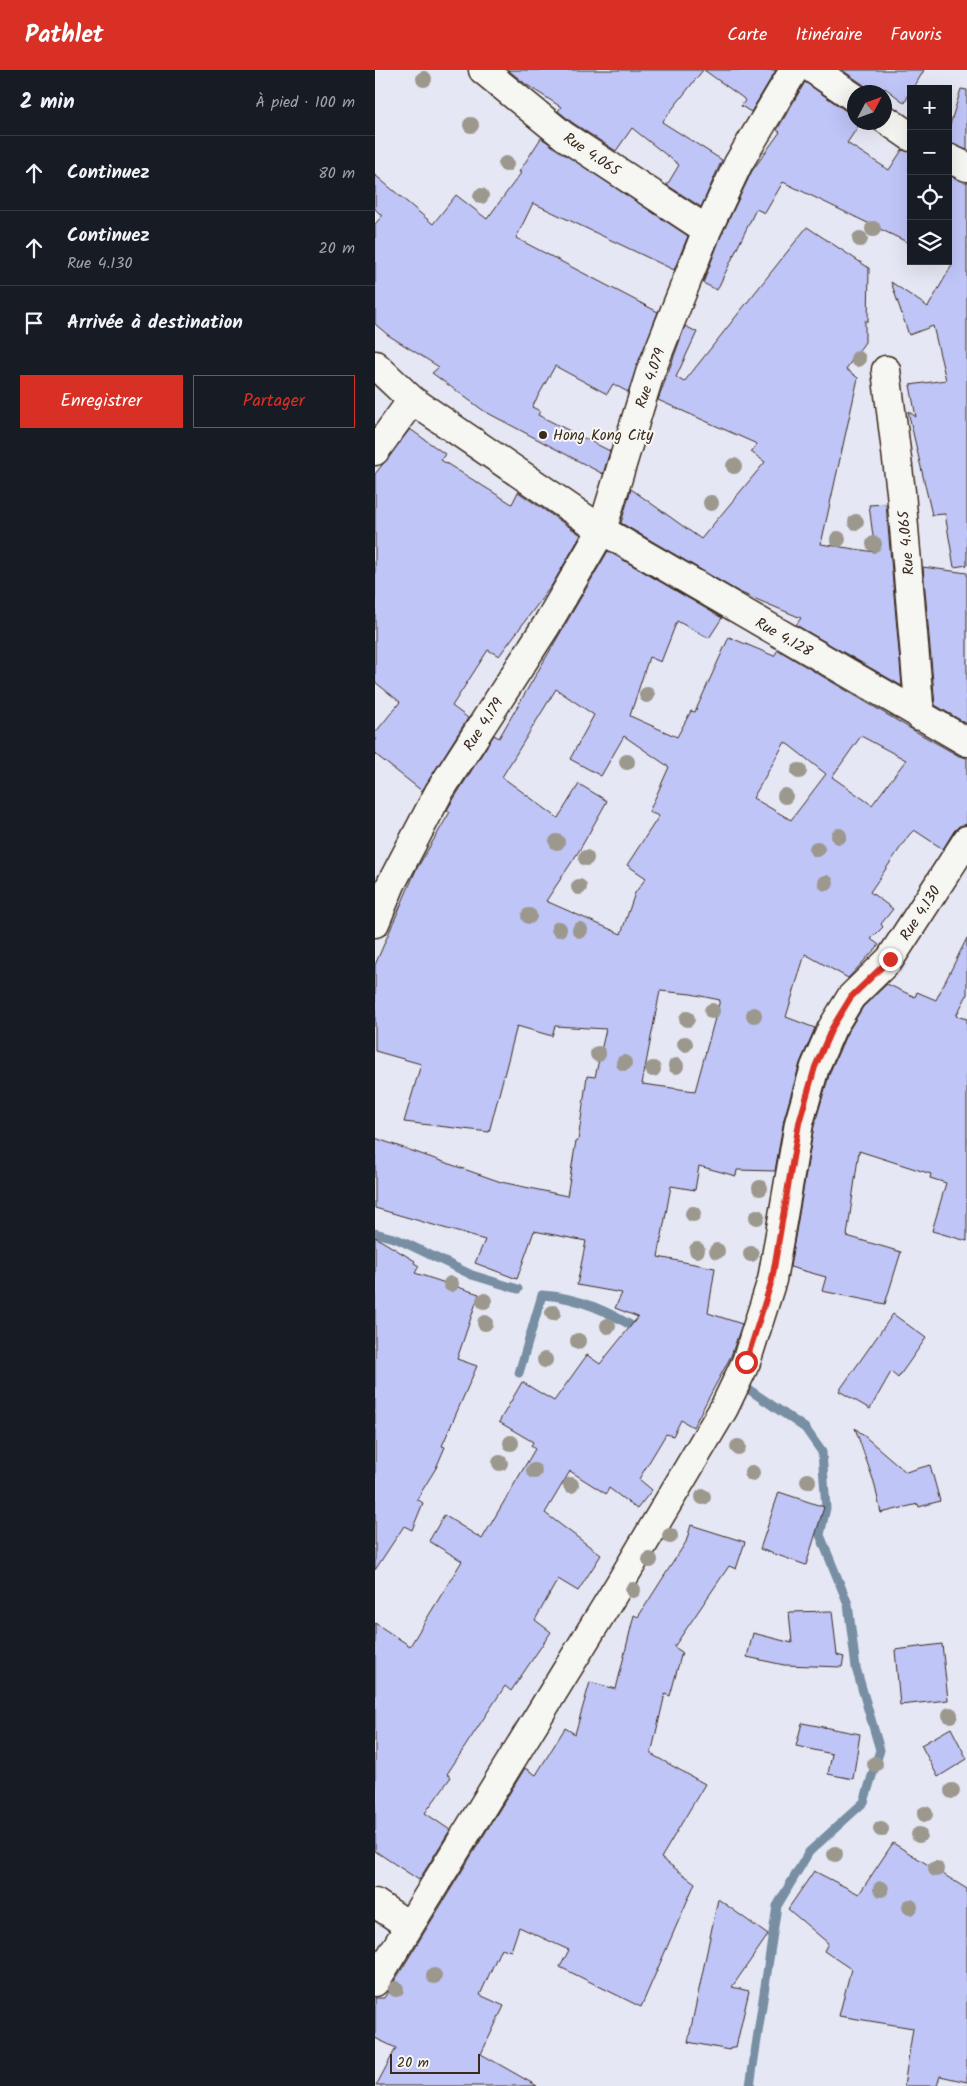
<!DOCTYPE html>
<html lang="fr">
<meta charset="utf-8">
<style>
body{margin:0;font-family:Kalam,sans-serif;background:#242831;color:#f1f3f6}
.controls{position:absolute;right:15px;top:15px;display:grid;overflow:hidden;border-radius:0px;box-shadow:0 5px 20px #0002}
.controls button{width:45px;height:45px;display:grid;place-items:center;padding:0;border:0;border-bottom:1px solid #363941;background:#171b24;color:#f1f3f6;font:25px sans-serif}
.compass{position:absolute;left:472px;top:15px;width:45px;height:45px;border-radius:50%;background:#171b24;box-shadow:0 5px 20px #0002;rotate:49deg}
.scale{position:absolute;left:15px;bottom:12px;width:90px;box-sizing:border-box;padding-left:5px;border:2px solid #3b2a1e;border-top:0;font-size:14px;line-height:18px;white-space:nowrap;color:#3b2a1e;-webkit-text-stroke:4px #f6f6f2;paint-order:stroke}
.stop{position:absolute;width:15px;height:15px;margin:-11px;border:4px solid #d93025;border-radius:50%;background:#fff}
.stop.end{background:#d93025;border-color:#fff;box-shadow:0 1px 5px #0008}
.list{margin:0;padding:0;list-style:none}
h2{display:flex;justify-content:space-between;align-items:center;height:65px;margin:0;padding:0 20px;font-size:21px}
h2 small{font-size:16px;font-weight:400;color:#9ea1a6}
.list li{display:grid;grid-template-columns:32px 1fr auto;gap:15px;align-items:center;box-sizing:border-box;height:75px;padding:0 20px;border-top:1px solid #363941}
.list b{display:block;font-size:19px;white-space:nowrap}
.list p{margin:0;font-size:16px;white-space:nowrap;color:#9ea1a6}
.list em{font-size:16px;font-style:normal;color:#9ea1a6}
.actions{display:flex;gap:10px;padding:15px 20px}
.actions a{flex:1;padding:11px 0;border:1px solid #d93025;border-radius:0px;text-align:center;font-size:18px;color:#d93025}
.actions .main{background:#d93025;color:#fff}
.icon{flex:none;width:28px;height:28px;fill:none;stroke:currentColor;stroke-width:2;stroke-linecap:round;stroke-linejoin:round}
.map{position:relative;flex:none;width:592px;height:2016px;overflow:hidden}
header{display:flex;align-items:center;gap:30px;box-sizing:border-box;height:70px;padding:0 25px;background:#d93025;color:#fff}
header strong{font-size:24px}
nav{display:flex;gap:28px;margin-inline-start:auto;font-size:18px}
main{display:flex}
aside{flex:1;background:#171b24}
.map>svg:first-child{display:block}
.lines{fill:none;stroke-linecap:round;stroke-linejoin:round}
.stream{stroke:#778ea3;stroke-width:9}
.building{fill:#bfc5f7;stroke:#3b2a1e;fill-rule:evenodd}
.minor-casing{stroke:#3b2a1e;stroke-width:31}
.minor{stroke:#f6f6f2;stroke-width:28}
.tree{fill:#9c988e}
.route{stroke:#d93025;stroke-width:6}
.poi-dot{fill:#3b2a1e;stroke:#f6f6f2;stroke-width:2}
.labels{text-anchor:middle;stroke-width:4;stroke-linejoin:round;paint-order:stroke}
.street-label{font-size:15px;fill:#3b2a1e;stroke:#f6f6f2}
.poi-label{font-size:15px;fill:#3b2a1e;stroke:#f6f6f2;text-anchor:start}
</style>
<header>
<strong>Pathlet</strong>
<nav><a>Carte</a><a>Itinéraire</a><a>Favoris</a></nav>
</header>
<main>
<aside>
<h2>2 min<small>À pied · 100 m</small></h2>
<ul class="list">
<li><svg class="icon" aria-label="ahead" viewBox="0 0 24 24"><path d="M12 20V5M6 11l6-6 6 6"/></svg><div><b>Continuez</b></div><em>80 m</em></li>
<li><svg class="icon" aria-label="ahead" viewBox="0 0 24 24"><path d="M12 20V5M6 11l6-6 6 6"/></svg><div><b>Continuez</b><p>Rue 4.130</p></div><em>20 m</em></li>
<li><svg class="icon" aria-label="arrive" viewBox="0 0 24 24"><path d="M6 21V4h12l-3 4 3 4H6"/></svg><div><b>Arrivée à destination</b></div></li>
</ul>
<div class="actions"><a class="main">Enregistrer</a><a>Partager</a></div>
</aside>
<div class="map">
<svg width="592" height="2016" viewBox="0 0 592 2016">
<rect width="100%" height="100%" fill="#e6e7f4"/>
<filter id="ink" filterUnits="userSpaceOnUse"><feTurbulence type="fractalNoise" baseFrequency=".02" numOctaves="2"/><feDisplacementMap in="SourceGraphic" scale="10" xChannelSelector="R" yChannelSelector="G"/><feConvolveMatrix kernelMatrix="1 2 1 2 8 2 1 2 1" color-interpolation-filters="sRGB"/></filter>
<g filter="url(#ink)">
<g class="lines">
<path class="stream" d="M0 1163 22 1169 97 1205 143 1219
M144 1303 167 1225C204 1227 235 1242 267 1262
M366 1314 430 1358 447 1382 451 1438 445 1465 473 1534 481 1598 505 1680 489 1732 434 1782 402 1836 375 2016"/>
</g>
<path class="building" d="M133 0H328L287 52 347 90 326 137 292 115 304 95 257 58 241 81 198 53 183 41 186 37 152 15Z
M329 0H401L376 42 366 36 370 31 368 28Z
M467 0H549L538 19H536L530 33 510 18 507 22H494L489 15Z
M430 12 471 41 480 44V52H486L472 73 514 100 527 80 536 82V174L408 112 390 143 381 139 342 220 328 213 346 166 377 101 405 62 402 60Z
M586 19 592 20V80L573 73V61Z
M166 68 313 166 299 200 158 133 141 168 283 242 253 322 238 314 232 324 180 296 157 337 165 341 163 345 235 381 228 404 109 341 57 303 64 297 13 265 0 254V154L7 146 0 139V105L58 154 81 125 112 149 146 103 144 102Z
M573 105 592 112V495L579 497 570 444 557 445 533 341 541 347 535 315 571 310 558 256 534 265 516 212 553 237 577 195 569 191H573Z
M432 157 494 198 493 251H490V272L471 299 483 308 446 474 500 482 494 435 511 434 527 616 421 555 426 548 364 522 246 453 256 419 326 469 390 392 376 382 382 374 283 330 310 256 322 262 301 307 309 312Z
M35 359 70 384 66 390 137 434 143 422 206 465 177 515 124 586 113 580 77 636 93 648 47 721 0 684V663L25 632 0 612V404Z
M233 481 347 548 334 568 302 551 286 592 274 587 255 646 302 667 316 641 320 642 354 567 399 586 403 580 538 660 584 686 592 688V754L584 756 579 761 568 779 539 760 534 765 495 822 518 839 506 854 508 857 496 869 504 875 473 908 430 884 411 947 440 958 425 993 409 1049 400 1101 362 1100 361 1106 324 1096 320 1120 296 1116 283 1187 340 1198 333 1243 367 1254 356 1286 318 1357 306 1350 298 1366 291 1364 264 1409 277 1420 262 1439 234 1418 231 1424 195 1401 170 1443 226 1485 203 1521 183 1509 160 1550 176 1562 136 1621 130 1616 72 1704 76 1707 50 1743 75 1760 44 1810 0 1781V1553L35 1576 87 1491 54 1471 69 1445 107 1469 160 1379 156 1376 158 1372 124 1352 147 1312 179 1331 212 1285 225 1294 263 1247 240 1238 247 1223 202 1215 211 1171 159 1161 142 1209 100 1193 110 1170 0 1138V1068L126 1112 192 1126 201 1071H203L212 1006 220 1007 231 959 180 956 177 966 142 956 114 1062 29 1052 46 994 0 981V895L41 800 75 742 72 740 78 730 119 665 124 668ZM181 619 219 645 195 689 226 706 249 666 294 697 274 742 284 746 252 795 271 808 260 823 246 864 171 831 204 781 232 731 204 714 183 748 127 707ZM486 666 531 690 497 735 457 707ZM410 672 451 704 416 750 378 728ZM285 921 316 924 345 930 320 1021 267 1014Z
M548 497 592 503V654L560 635Z
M592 868V925L581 946 592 949V1171L557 1161 571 1113 555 1108 556 1104 484 1081 472 1166 526 1182 510 1234 447 1221 451 1207 415 1197 439 1056 455 1002 471 965 488 937 512 914 540 927 542 922 561 930Z
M0 1167 40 1191 39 1193 44 1196 40 1203 104 1224 82 1289 102 1296 67 1376 70 1377 61 1398 42 1429 48 1433 37 1460 29 1456 0 1500Z
M518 1244 551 1268 523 1308 516 1302 495 1339 464 1321Z
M480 1358 531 1402 555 1395 565 1431 544 1437 543 1434 506 1443 499 1412Z
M404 1422 449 1437 431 1495 385 1479Z
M316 1455 370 1472 361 1499 354 1496 299 1577 307 1582 295 1626 290 1624 276 1684 330 1714 286 1788 320 1813 266 1937 185 1897 194 1880 144 1857 136 1881 126 1878 105 1925 129 1936 106 1984 162 2016H1L21 1978 0 1968V1928H9L150 1698 161 1705 190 1658 200 1664 215 1612 241 1619 259 1545 263 1547 311 1472Z
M457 1541 462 1585 469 1587 467 1597 409 1595 372 1587 378 1563 417 1573 414 1542Z
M567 1574 573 1630 525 1635 520 1580Z
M427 1653 485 1664 478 1709 453 1704 457 1684 421 1676Z
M576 1658 592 1689 563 1707 546 1675Z
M518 1773 592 1819V2012L565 2006 562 2016H529L538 1958 464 1946 476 1899 449 1881 453 1873 413 1839 439 1801 484 1824Z
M343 1829 393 1865 357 1917 374 1921 361 1977H356L354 1980 313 1972Z"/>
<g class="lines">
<defs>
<path id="minor" d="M108 0 189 66 332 160
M439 0 480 28
M510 49 536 67
M573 88 592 97
M0 295 37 330 227 460 592 672
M511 300 526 422 545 646
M0 381 37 330
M0 853 16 814 64 722 171 556 227 460 275 303 332 160 363 94 419 0
M0 1833 33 1855
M0 1912 244 1515 349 1338 371 1292 397 1210 424 1053 440 997 457 958 476 927 515 889 592 770"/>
</defs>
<use href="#minor" class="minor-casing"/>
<use href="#minor" class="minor"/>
</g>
<g class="tree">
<circle cx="49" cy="9" r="8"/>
<circle cx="96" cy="55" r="8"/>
<circle cx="131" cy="94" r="8"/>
<circle cx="106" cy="126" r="8"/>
<circle cx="498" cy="159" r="8"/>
<circle cx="485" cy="169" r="8"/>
<circle cx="483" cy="289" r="8"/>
<circle cx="359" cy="396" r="8"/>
<circle cx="336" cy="433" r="8"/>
<circle cx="481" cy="452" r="8"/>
<circle cx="463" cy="469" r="8"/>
<circle cx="499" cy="474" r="8"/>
<circle cx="272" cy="625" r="8"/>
<circle cx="252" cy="692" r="8"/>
<circle cx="424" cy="701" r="8"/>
<circle cx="410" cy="726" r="8"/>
<circle cx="464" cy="766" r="8"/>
<circle cx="182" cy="772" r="8"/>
<circle cx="442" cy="779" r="8"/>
<circle cx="211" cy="788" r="8"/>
<circle cx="451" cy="813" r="8"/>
<circle cx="204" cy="817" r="8"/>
<circle cx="154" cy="846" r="8"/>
<circle cx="184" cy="859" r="8"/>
<circle cx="205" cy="860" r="8"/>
<circle cx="337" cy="941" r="8"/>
<circle cx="379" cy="945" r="8"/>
<circle cx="312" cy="949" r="8"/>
<circle cx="310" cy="974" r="8"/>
<circle cx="223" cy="984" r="8"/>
<circle cx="249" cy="993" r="8"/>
<circle cx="301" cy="996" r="8"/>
<circle cx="278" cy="999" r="8"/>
<circle cx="385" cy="1118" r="8"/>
<circle cx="318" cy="1144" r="8"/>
<circle cx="382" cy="1147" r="8"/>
<circle cx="322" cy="1180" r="8"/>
<circle cx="342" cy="1181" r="8"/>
<circle cx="376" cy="1184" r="8"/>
<circle cx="76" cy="1214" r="8"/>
<circle cx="109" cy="1231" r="8"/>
<circle cx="178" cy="1243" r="8"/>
<circle cx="110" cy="1253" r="8"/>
<circle cx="233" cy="1256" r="8"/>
<circle cx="203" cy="1271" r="8"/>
<circle cx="170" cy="1290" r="8"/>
<circle cx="136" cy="1373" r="8"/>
<circle cx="363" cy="1377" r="8"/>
<circle cx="125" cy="1393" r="8"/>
<circle cx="159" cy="1401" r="8"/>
<circle cx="377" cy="1403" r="8"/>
<circle cx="433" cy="1411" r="8"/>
<circle cx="196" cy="1415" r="8"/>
<circle cx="328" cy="1427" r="8"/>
<circle cx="295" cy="1466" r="8"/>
<circle cx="275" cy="1490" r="8"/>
<circle cx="258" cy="1520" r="8"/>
<circle cx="575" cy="1645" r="8"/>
<circle cx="500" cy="1694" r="8"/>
<circle cx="577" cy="1721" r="8"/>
<circle cx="550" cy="1744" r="8"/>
<circle cx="506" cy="1759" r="8"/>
<circle cx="544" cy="1765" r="8"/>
<circle cx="460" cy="1784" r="8"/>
<circle cx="561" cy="1799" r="8"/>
<circle cx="506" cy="1819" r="8"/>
<circle cx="535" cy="1837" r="8"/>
<circle cx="59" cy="1906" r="8"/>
<circle cx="21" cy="1919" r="8"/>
</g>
</g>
<g class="lines" filter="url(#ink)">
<path class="route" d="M371 1292 397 1210 424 1053 440 997 457 958 476 927 515 889"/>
</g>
<circle class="poi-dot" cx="168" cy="365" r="5"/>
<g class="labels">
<g class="street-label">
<text transform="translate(217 84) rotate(34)" y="5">Rue 4.065</text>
<text transform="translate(275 308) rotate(-71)" y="5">Rue 4.079</text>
<text transform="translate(531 473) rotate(-95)" y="5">Rue 4.065</text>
<text transform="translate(409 567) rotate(30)" y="5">Rue 4.128</text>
<text transform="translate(108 654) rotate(-57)" y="5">Rue 4.179</text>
<text transform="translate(545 843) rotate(-57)" y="5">Rue 4.130</text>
</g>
<g class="poi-label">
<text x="178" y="370">Hong Kong City</text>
</g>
</g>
</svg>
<div class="controls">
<button>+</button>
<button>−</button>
<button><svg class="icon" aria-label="locate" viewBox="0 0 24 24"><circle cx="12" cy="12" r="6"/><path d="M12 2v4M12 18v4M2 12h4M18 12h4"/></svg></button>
<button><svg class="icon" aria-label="layers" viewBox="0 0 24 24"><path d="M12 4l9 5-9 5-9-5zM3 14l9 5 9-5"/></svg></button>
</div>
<svg class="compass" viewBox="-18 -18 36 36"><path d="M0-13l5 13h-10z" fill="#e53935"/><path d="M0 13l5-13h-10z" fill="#9ea1a6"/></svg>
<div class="scale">20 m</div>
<div class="stop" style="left:371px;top:1292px"></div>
<div class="stop end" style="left:515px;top:889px"></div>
</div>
</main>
